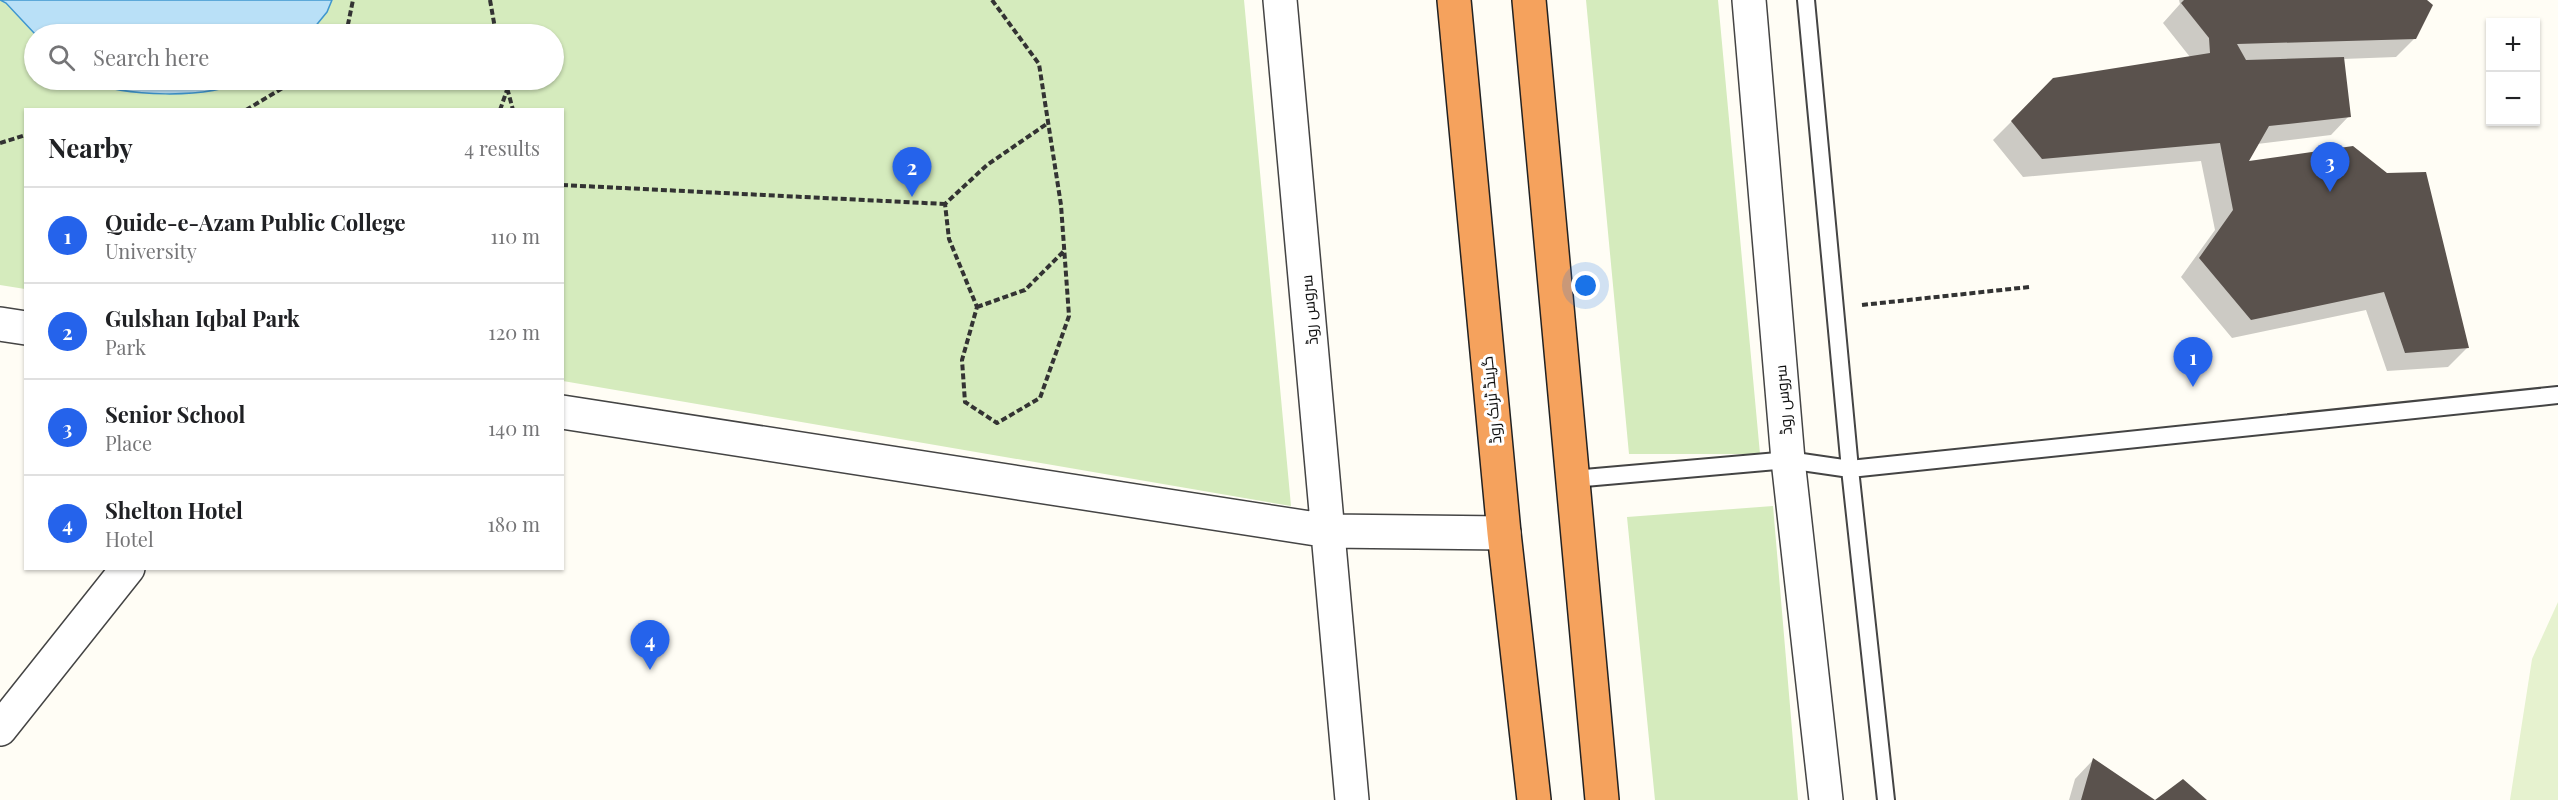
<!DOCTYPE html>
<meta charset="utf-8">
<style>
body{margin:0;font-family:"Playfair Display",Cairo,serif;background:#f2f2f2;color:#202124}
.controls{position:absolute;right:18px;top:18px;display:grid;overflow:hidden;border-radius:0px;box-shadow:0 2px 4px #0004}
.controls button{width:54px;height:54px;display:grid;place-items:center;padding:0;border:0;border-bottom:2px solid #e0e0e0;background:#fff;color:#202124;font:30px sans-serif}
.you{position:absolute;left:1586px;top:286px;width:21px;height:21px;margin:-15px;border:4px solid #fff;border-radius:50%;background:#1a73e8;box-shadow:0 0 0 9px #1a73e833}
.badge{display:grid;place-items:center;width:39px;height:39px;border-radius:50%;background:#2563eb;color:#fff;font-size:20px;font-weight:700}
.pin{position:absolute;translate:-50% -50px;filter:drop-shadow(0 2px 3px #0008)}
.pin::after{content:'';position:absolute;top:32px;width:21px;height:18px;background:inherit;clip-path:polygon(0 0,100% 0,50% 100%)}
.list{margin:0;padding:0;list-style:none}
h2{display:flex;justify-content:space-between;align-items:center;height:78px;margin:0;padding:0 24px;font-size:26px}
h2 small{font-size:20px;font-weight:400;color:#757577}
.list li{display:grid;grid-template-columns:39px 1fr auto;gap:18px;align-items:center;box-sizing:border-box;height:96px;padding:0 24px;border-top:2px solid #e0e0e0}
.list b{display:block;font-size:22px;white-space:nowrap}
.list p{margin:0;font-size:20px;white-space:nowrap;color:#757577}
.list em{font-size:20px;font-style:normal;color:#757577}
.icon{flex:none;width:33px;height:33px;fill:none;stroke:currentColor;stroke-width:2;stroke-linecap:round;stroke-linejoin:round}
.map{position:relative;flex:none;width:2558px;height:800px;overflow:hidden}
.search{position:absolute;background:#fff;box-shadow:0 2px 4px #0004;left:24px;top:24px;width:540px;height:66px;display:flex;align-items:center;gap:15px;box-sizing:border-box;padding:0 21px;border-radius:33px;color:#757577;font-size:22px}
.panel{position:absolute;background:#fff;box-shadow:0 2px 4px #0004;left:24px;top:108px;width:540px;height:462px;border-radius:0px}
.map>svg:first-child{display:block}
.green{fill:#d5ebbd;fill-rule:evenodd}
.pitch{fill:#e6f2cf}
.water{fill:#b9e0f7;stroke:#3f96cf;stroke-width:1.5}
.shadow{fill:#0003}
.building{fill:#5a524d}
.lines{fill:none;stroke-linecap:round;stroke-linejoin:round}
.lane-casing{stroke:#444;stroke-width:20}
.street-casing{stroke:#444;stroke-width:36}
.highway-casing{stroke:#222;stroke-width:36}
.path{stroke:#333;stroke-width:4;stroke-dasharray:6 3;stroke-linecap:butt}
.lane{stroke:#fff;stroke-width:16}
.street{stroke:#fff;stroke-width:33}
.highway{stroke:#f5a25d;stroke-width:33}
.labels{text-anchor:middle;stroke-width:6;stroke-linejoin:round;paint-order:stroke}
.street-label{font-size:16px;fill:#111;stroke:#fff}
</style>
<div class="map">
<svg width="2558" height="800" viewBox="0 0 2558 800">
<rect width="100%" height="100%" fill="#fffdf5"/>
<path class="green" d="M0 0H1244L1291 506 563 381 562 110H26L25 289 0 285ZM34 34H554V80H34Z
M1586 0H1718L1760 454H1629Z
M1773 506 1798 800H1655L1627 517Z"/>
<path class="pitch" d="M2558 602V800H2510L2532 659Z"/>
<path class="water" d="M332 0 327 12 309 34H35L6 3 0 0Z
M84 80H246C206 100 125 97 84 80Z"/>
<path class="shadow" d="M2179 0H2425L2415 38 2396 57 2343 59 2349 116 2331 135 2257 144 2246 163 2467 348 2448 367 2387 371 2366 310 2232 338 2181 277 2215 230 2201 161 2023 177 1993 140 2054 79 2190 57 2163 23 2180 4Z
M2093 760 2153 800H2069L2075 779Z"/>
<path class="building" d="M2184 0H2427L2433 5 2416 39 2237 44 2246 60 2344 57 2351 117 2269 126 2249 161 2353 146 2387 173 2426 172 2469 348 2405 353 2384 292 2251 320 2199 258 2233 210 2220 143 2042 159 2011 121 2053 78 2210 53 2209 38 2181 3Z
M2093 758 2155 800 2183 779 2207 800H2081Z"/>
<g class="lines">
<defs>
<path id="lane" d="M1806 0 1850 469 1886 800
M1573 479 1788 460 1850 469 2558 395"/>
<path id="street" d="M1280 0 1352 800
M1749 0 1788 460 1826 800
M0 324 26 328
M562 412 1329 531 1504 533
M0 729 128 568"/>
<path id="highway" d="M1454 0 1504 533 1534 800
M1529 0 1602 800"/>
</defs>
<use href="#lane" class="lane-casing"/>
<use href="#street" class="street-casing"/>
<use href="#highway" class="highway-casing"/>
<path class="path" d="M490 0 496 34
M992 0 1039 64 1061 205 1069 316 1040 398 997 423 965 402 962 360 977 307 949 239 945 204 987 165 1048 123
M346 34 353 0
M505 80 513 110
M246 110 296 80
M500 110 507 90
M0 143 26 135
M562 185 945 204
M1862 305 2029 287
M977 307 1025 290 1064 251"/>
<use href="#lane" class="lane"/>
<use href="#street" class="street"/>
<use href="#highway" class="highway"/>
</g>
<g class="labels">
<g class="street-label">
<text transform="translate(1309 310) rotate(-95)" y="6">سروس روڈ</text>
<text transform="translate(1491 400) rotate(-96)" y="6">گرینڈ ٹرنک روڈ</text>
<text transform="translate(1783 400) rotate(-95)" y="6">سروس روڈ</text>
</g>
</g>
</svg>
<div class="controls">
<button>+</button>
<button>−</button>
</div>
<div class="you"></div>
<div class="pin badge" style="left:2193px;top:387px">1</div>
<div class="pin badge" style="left:912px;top:197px">2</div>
<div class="pin badge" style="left:2330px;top:192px">3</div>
<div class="pin badge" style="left:650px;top:670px">4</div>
<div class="search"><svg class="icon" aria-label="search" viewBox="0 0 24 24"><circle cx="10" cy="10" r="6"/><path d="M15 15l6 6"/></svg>Search here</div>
<section class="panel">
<h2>Nearby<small>4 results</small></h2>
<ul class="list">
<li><span class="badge">1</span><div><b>Quide-e-Azam Public College</b><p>University</p></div><em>110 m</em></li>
<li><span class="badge">2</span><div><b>Gulshan Iqbal Park</b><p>Park</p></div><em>120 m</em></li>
<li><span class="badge">3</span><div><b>Senior School</b><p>Place</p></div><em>140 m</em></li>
<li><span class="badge">4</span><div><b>Shelton Hotel</b><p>Hotel</p></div><em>180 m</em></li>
</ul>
</section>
</div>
